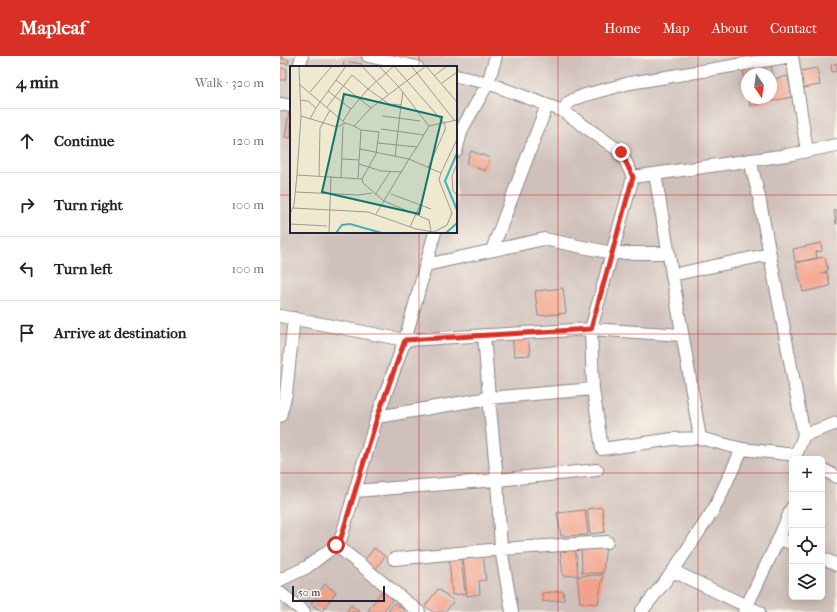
<!DOCTYPE html>
<meta charset="utf-8">
<style>
body{margin:0;font-family:"IM FELL French Canon",serif;background:#f2f2f2;color:#222}
.controls{position:absolute;right:12px;bottom:12px;display:grid;overflow:hidden;border-radius:6px;box-shadow:0 2px 10px #0003}
.controls button{width:36px;height:36px;display:grid;place-items:center;padding:0;border:0;border-bottom:1px solid #e0e0e0;background:#fff;color:#222;font:20px sans-serif}
.compass{position:absolute;left:461px;top:12px;width:36px;height:36px;border-radius:50%;background:#fff;box-shadow:0 2px 10px #0003;rotate:167deg}
.scale{position:absolute;left:12px;bottom:10px;width:93px;box-sizing:border-box;padding-left:4px;border:2px solid #22223b;border-top:0;font-size:11px;line-height:14px;white-space:nowrap;color:#22223b;-webkit-text-stroke:3px #fbf7ec;paint-order:stroke}
.stop{position:absolute;width:12px;height:12px;margin:-9px;border:3px solid #d93025;border-radius:50%;background:#fff}
.stop.end{background:#d93025;border-color:#fff;box-shadow:0 1px 4px #0008}
.list{margin:0;padding:0;list-style:none}
h2{display:flex;justify-content:space-between;align-items:center;height:52px;margin:0;padding:0 16px;font-size:17px}
h2 small{font-size:13px;font-weight:400;color:#767676}
.list li{display:grid;grid-template-columns:26px 1fr auto;gap:12px;align-items:center;box-sizing:border-box;height:64px;padding:0 16px;border-top:1px solid #e0e0e0}
.list b{display:block;font-size:15px;white-space:nowrap}
.list em{font-size:13px;font-style:normal;color:#767676}
.icon{flex:none;width:22px;height:22px;fill:none;stroke:currentColor;stroke-width:2;stroke-linecap:round;stroke-linejoin:round}
.map{position:relative;flex:none;width:557px;height:556px;overflow:hidden}
header{display:flex;align-items:center;gap:24px;box-sizing:border-box;height:56px;padding:0 20px;background:#d93025;color:#fff}
header strong{font-size:19px}
nav{display:flex;gap:22px;margin-inline-start:auto;font-size:14px}
main{display:flex}
aside{flex:1;background:#fff}
.map>svg:first-child{display:block}
.industrial{fill:#cfc0bb;fill-rule:evenodd}
.building{fill:#f2a18a}
.lines{fill:none;stroke-linecap:round;stroke-linejoin:round}
.street-casing{stroke:#888686;stroke-width:14}
.street{stroke:#fff;stroke-width:12}
.route{stroke:#d93025;stroke-width:5}
.grid{fill:none;stroke:#d62828;stroke-width:1;stroke-opacity:0.55}
.inset-river{fill:none;stroke:#41b1bb;stroke-width:2}
.inset-road{fill:none;stroke:#9d9994;stroke-width:1}
.view{fill:#0f766e;fill-opacity:0.15;stroke:#0f766e;stroke-width:2}
.inset-edge{fill:none;stroke:#22223b;stroke-width:2}
</style>
<header>
<strong>Mapleaf</strong>
<nav><a>Home</a><a>Map</a><a>About</a><a>Contact</a></nav>
</header>
<main>
<aside>
<h2>4 min<small>Walk · 320 m</small></h2>
<ul class="list">
<li><svg class="icon" aria-label="ahead" viewBox="0 0 24 24"><path d="M12 20V5M6 11l6-6 6 6"/></svg><div><b>Continue</b></div><em>120 m</em></li>
<li><svg class="icon" aria-label="right" viewBox="0 0 24 24"><path d="M7 20v-9h11M14 6l5 5-5 5"/></svg><div><b>Turn right</b></div><em>100 m</em></li>
<li><svg class="icon" aria-label="left" viewBox="0 0 24 24"><path d="M17 20v-9H6M10 6l-5 5 5 5"/></svg><div><b>Turn left</b></div><em>100 m</em></li>
<li><svg class="icon" aria-label="arrive" viewBox="0 0 24 24"><path d="M6 21V4h12l-3 4 3 4H6"/></svg><div><b>Arrive at destination</b></div></li>
</ul>
</aside>
<div class="map">
<svg width="557" height="556" viewBox="0 0 557 556">
<rect width="100%" height="100%" fill="#fbf7ec"/>
<filter id="ink" filterUnits="userSpaceOnUse"><feTurbulence type="fractalNoise" baseFrequency=".025" numOctaves="2"/><feDisplacementMap in="SourceGraphic" scale="8" xChannelSelector="R" yChannelSelector="G"/><feConvolveMatrix kernelMatrix="1 2 1 2 8 2 1 2 1" color-interpolation-filters="sRGB"/></filter>
<filter id="wash" filterUnits="userSpaceOnUse"><feTurbulence type="fractalNoise" baseFrequency=".012" numOctaves="4" result="noise"/><feDisplacementMap in="SourceGraphic" scale="16" xChannelSelector="R" yChannelSelector="G"/><feGaussianBlur stdDeviation="0.9" result="paint"/><feColorMatrix in="noise" values="0 0 0 0 0 0 0 0 0 0 0 0 0 0 0 0 0 1.4 0 .05"/><feComposite in="paint" operator="in"/></filter>
<g filter="url(#wash)">
<rect width="100%" height="100%" fill="#efe9d0"/>
<path class="industrial" d="M0 0H557V556H0ZM11 11H176V176H11ZM467 18H491V42H467ZM512 403H542V541H512Z"/>
<g id="blocks">
<path class="building" d="M0 0H2V3L9 4 8 8 0 7Z
M64 5 82 8 81 11H63Z
M557 7V15L552 16 551 9Z
M491 9 494 23 508 20 512 41 470 50 469 42H491V18H467L466 29 463 14Z
M0 12 7 13 5 24H0Z
M537 12 540 29 523 32 520 15Z
M9 56H11V82L5 81Z
M191 95 210 102 205 115 186 108Z
M557 154V168H556L554 155Z
M541 187 542 195 536 196 537 202 517 206 515 205 513 193Z
M543 201 544 202H545L548 214 541 218 547 216 550 230 523 236 516 207Z
M283 232 286 257 258 260 255 235Z
M248 279 250 299 234 300 232 280Z
M322 451 325 476 310 478 307 453Z
M305 454 308 479 281 480 277 457Z
M326 488 323 517H302L301 491Z
M295 490 298 519 283 520 280 492Z
M94 492 105 500 95 514 83 506Z
M203 499 206 524 199 525 200 538 187 540 183 501Z
M181 501 185 538 172 539 169 502Z
M323 519 318 548 300 546 297 520Z
M45 528 56 536 42 555 31 548Z
M104 532 115 540 103 556H91L88 554Z
M158 533 174 545 165 556H153L145 550Z
M283 535 284 544 263 546 262 537Z
M114 547 125 554 124 556H108Z
M71 549 81 556H66Z"/>
</g>
</g>
<g filter="url(#ink)">
<use href="#blocks" fill-opacity="0" stroke="#888686" stroke-width="1"/>
<g class="lines">
<defs>
<path id="street" d="M88 0 137 11
M512 0 527 95
M19 11 22 0
M176 20 208 27 283 55 341 96 353 121 311 273 313 333 322 393 393 383 420 382
M0 48 11 50
M283 55 288 47 295 43 305 39 350 27 512 0
M176 95 182 73 208 27 216 0
M470 104 479 141 524 379
M375 118 420 382 462 393
M353 121 507 99 557 89
M155 176 125 284 311 273 402 279
M212 194 267 49
M146 209 264 183 332 197H388
M392 219 490 198
M0 260 125 284 97 361
M204 279 209 342 217 424 221 493 232 556
M0 360 6 338 14 262
M542 413 557 421
M75 435 217 424 317 414
M512 451 499 482 512 488
M542 502 557 509
M114 503 221 493 327 486
M393 515 479 556
M0 524 27 511 56 489
M0 537 24 556
M139 556 56 489 61 482 97 361 209 342 313 333
M361 556 393 515 434 453 462 393 516 399 524 379 557 367
M464 556 499 482"/>
</defs>
<use href="#street" class="street-casing"/>
<use href="#street" class="street"/>
</g>
</g>
<g class="lines" filter="url(#ink)">
<path class="route" d="M56 489 61 482 97 362 125 284 311 273 353 121 341 96"/>
</g>
<path class="grid" d="M139 0V11M278 0V556M418 0V556M0 139H11M176 139H557M139 176V556M0 278H557M0 417H512M542 417H557"/>
<g transform="translate(10 10)">
<rect width="167" height="167" fill="#efe9d0"/>
<path class="inset-river" d="M167 87 155 115 167 144M46 167 52 159 60 158 92 167M156 167 167 157"/>
<path class="inset-road" d="M9 0 11 50 47 61 55 57 64 60 81 42 127 7 121 0M72 0 98 28M104 0 78 23 99 38 111 39 105 91M104 0 155 58V64L138 102M144 10 157 0M46 14 81 42M152 17 167 6M9 18 55 57M38 25 61 43 53 55M20 26 42 0M10 34 18 35 26 42 56 0M111 39 113 26M37 41 62 9 78 23 61 43M11 50 7 109 72 113M92 50 130 55M20 53 26 42M164 54 127 7 136 0 167 36M64 60 71 64 68 112M139 60 167 54M91 63 134 69M71 64 89 66 86 88 72 113 73 117 94 135 139 154 141 166M88 77 127 81 139 60 108 20 89 0M127 81 119 93 151 107 167 73M70 83 119 93 86 148M52 93 69 94M69 98 91 105 112 106M167 98 162 110 163 125 167 129M29 110 30 62 40 44M51 111 53 60M6 126 69 129 82 127M101 128 141 143M85 129 100 106M3 142 78 146 126 163 144 166 157 159 162 147 149 114 151 107M0 148 4 139 7 109M0 158 37 160M120 161 130 139M39 167 41 110"/>
<path class="view" d="M54 28 152 51 129 148 32 126Z"/>
<rect width="167" height="167" class="inset-edge"/>
</g>
</svg>
<div class="controls">
<button>+</button>
<button>−</button>
<button><svg class="icon" aria-label="locate" viewBox="0 0 24 24"><circle cx="12" cy="12" r="6"/><path d="M12 2v4M12 18v4M2 12h4M18 12h4"/></svg></button>
<button><svg class="icon" aria-label="layers" viewBox="0 0 24 24"><path d="M12 4l9 5-9 5-9-5zM3 14l9 5 9-5"/></svg></button>
</div>
<svg class="compass" viewBox="-18 -18 36 36"><path d="M0-13l5 13h-10z" fill="#e53935"/><path d="M0 13l5-13h-10z" fill="#767676"/></svg>
<div class="scale">50 m</div>
<div class="stop" style="left:56px;top:489px"></div>
<div class="stop end" style="left:341px;top:96px"></div>
</div>
</main>
